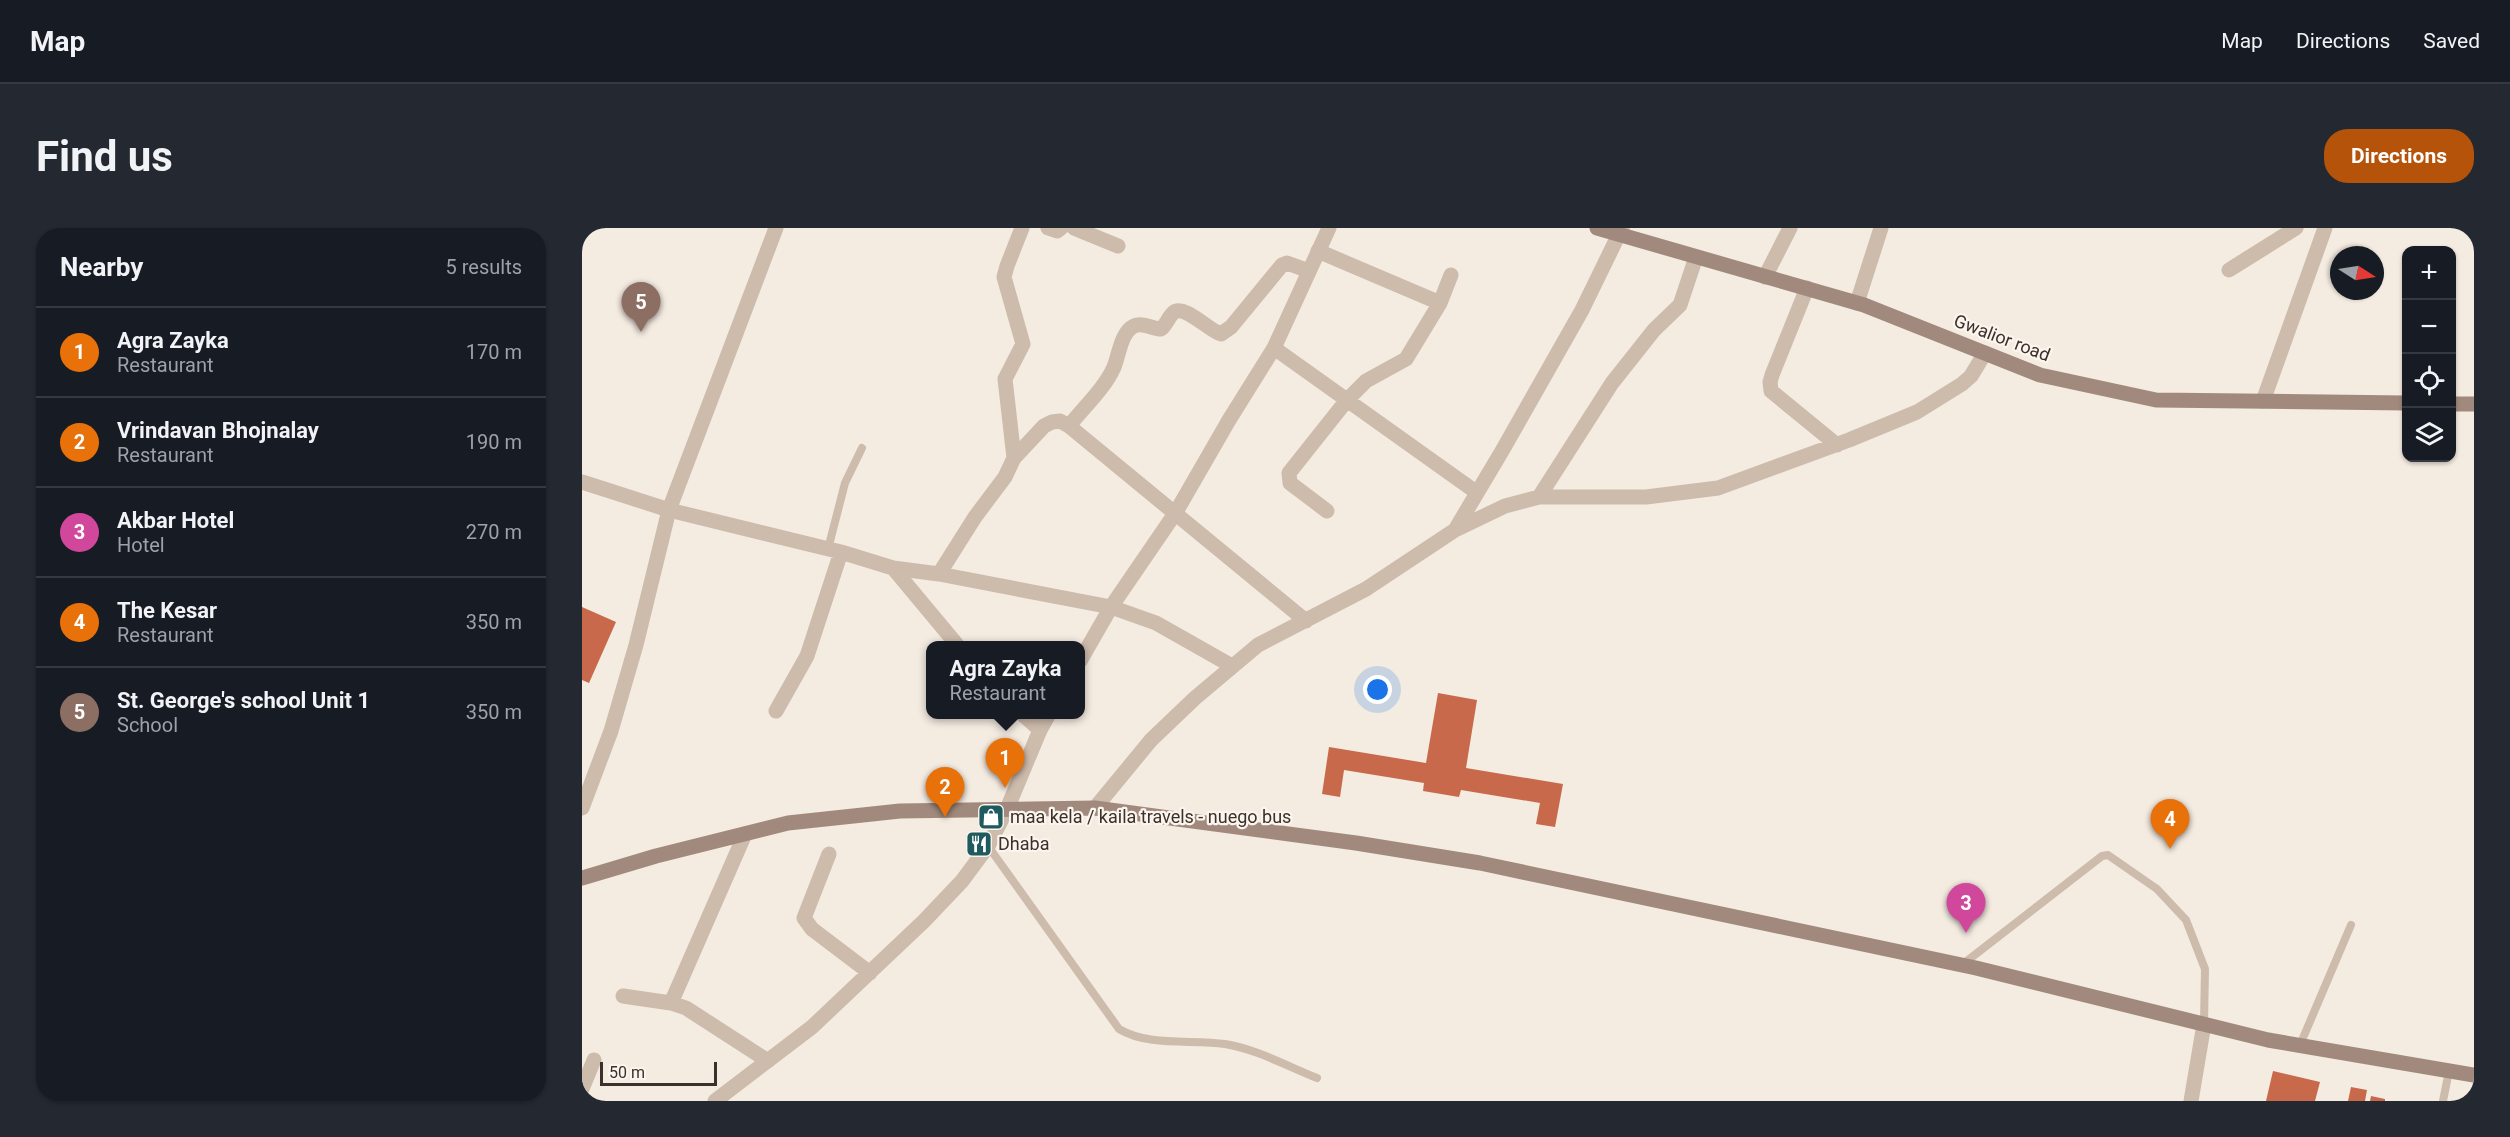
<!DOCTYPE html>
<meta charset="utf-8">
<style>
body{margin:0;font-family:Roboto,sans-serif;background:#242831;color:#f1f3f6}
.controls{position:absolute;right:18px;top:18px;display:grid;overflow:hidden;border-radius:12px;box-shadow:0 2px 4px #0004}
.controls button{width:54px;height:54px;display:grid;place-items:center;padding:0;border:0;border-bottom:2px solid #363941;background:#171b24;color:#f1f3f6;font:30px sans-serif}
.compass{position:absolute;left:1748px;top:18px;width:54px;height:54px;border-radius:50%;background:#171b24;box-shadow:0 2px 4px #0004;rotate:102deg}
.scale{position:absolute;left:18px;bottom:15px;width:117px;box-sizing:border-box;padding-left:6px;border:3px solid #3b302b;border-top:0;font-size:16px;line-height:21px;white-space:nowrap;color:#3b302b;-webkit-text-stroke:4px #fbf5ee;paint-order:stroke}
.you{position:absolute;left:796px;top:462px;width:21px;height:21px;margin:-15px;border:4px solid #fff;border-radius:50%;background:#1a73e8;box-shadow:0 0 0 9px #1a73e833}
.badge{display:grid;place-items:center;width:39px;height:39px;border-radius:50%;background:#b45309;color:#fff;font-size:20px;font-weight:700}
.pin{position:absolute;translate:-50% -50px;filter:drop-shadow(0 2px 3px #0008)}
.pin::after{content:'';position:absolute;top:32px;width:21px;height:18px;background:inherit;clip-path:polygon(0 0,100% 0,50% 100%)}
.popup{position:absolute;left:344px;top:413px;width:159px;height:78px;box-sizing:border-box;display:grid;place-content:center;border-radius:12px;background:#171b24;filter:drop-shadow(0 2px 4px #0005);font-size:20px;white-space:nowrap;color:#9ea1a6}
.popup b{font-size:22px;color:#f1f3f6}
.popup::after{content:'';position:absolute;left:50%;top:100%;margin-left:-12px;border:12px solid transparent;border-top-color:#171b24}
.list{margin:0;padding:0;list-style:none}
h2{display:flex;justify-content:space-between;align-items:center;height:78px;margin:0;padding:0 24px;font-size:26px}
h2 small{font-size:20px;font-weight:400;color:#9ea1a6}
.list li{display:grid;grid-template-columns:39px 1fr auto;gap:18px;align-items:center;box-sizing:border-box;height:90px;padding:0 24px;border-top:2px solid #363941}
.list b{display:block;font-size:22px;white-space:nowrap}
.list p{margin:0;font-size:20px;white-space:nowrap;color:#9ea1a6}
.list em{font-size:20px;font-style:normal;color:#9ea1a6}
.icon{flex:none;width:33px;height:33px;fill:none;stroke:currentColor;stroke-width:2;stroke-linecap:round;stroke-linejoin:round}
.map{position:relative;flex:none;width:1892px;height:873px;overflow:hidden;border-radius:24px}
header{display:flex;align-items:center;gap:36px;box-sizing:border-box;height:84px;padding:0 30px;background:#171b24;border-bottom:2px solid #363941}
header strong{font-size:28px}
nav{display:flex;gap:33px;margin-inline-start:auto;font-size:21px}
.intro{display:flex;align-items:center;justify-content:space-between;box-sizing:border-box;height:144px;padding:0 36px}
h1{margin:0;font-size:42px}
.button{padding:15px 27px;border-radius:24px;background:#b45309;color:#fff;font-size:21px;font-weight:700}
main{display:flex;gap:36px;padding:0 36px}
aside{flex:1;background:#171b24;border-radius:24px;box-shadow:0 2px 4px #0004}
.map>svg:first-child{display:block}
.building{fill:#c8694b}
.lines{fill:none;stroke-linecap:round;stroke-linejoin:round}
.service{stroke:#cdbbac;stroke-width:8}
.minor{stroke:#cdbbac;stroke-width:15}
.tertiary{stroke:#cdbbac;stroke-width:15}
.secondary{stroke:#a18a7d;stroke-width:15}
.labels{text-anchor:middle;stroke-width:4.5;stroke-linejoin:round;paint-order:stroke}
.street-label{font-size:18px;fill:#3b302b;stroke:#fbf5ee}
.poi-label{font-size:18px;fill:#3b302b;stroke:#fbf5ee;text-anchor:start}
</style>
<header>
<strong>Map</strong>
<nav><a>Map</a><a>Directions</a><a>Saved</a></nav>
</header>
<div class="intro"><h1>Find us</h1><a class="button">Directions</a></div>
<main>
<aside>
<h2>Nearby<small>5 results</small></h2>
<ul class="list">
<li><span class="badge" style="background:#e8710a">1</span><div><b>Agra Zayka</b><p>Restaurant</p></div><em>170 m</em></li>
<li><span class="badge" style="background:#e8710a">2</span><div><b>Vrindavan Bhojnalay</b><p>Restaurant</p></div><em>190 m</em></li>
<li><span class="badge" style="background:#d1479c">3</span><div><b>Akbar Hotel</b><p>Hotel</p></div><em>270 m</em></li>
<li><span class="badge" style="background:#e8710a">4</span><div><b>The Kesar</b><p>Restaurant</p></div><em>350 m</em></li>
<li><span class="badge" style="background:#8d6e63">5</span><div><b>St. George's school Unit 1</b><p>School</p></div><em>350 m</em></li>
</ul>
</aside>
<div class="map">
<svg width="1892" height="873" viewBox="0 0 1892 873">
<rect width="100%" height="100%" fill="#f4ebe1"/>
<path class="building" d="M0 379 34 394 7 455 0 452Z
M856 465 895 472 884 540 981 556 973 599 954 596 958 575 879 562 877 569 841 563 842 555 762 542 758 569 740 566 747 519 844 535Z
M1691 843 1738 854 1733 873H1684Z
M1769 859 1785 862 1783 873H1766Z
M1789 868 1803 871V873H1788Z"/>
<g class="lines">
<path class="service" d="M246 321 263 255 280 220
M406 618 537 801C567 819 610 811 643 816 674 821 705 838 735 850
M1381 736 1520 628 1526 627 1575 661 1604 692 1623 741 1622 796
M1718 817 1769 697
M1861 873 1867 843"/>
<path class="minor" d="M466 0 475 3 479 0
M492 0 536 18
M736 23 858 75
M1647 42 1714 0
M1183 49 1208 0
M1225 60 1190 147 1188 154 1189 163 1255 217
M1275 75 1299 0
M692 120 894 264
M1681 173 1743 0
M487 198C502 179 523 160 532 139 537 127 539 104 552 98 560 94 571 101 579 101 584 97 586 90 591 85 602 75 627 103 639 106L649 99 700 37 705 35 727 43
M432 230 423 151 441 116 422 49 425 38 440 0
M0 254 87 282 259 324 311 340 376 418
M957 269 1030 155 1072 102 1098 77 1114 29
M745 283 708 255 707 245 765 172 784 153 824 131 858 75 869 47
M873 302 920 223 1000 82 1040 0
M311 340 357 346 529 379 574 395 650 438
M357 346 393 289 423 249 432 230 462 198 470 194 478 193 487 198 724 393
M194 483 225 428 259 324
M440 486 458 502
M513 580 569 512 613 470 676 417 784 361 873 302 923 278 957 269H1064L1136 260 1267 212 1335 184 1380 156 1389 148 1403 125
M247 626 222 690 230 701 288 745
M41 768 89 775 104 780 186 833
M89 775 163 606
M0 861 12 832
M133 873 230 799 342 693 380 653 406 618 425 581
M1609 873 1622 796"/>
<path class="tertiary" d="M498 433 529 379 594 284 647 192 692 120 747 0
M0 580 29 503 54 417 87 282 194 0
M425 581 458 502 467 486"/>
<path class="secondary" d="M1015 0 1282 77 1458 147 1574 172 1824 175
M1870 176H1892
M0 650 74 628 206 595 318 583 513 580 774 615 898 635 1394 740 1686 812 1892 847"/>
</g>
<defs>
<symbol id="shop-square" viewBox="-11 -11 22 22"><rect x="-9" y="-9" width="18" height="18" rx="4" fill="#1f5a5e" stroke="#fbf5ee"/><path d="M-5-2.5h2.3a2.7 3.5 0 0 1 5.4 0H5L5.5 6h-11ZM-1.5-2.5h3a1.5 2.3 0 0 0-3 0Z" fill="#fff"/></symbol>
<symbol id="restaurant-square" viewBox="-11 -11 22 22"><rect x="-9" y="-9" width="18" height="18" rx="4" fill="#1f5a5e" stroke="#fbf5ee"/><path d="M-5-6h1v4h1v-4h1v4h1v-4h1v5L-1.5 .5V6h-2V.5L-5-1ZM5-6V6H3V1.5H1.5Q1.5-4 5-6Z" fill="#fff"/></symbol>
</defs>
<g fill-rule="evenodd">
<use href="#shop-square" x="394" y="574" width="30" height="30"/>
<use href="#restaurant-square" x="382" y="601" width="30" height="30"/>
</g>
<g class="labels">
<g class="street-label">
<text transform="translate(1420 110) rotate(21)" y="6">Gwalior road</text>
</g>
<g class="poi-label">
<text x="428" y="595">maa kela / kaila travels - nuego bus</text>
<text x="416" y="622">Dhaba</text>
</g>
</g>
</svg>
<div class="controls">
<button>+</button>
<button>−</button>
<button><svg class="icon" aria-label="locate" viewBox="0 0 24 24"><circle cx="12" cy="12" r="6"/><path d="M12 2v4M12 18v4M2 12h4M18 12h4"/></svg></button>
<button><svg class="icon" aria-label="layers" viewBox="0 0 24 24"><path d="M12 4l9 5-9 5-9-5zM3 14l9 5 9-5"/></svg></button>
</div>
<svg class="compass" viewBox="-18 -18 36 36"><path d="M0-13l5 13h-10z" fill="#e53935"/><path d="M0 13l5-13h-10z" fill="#9ea1a6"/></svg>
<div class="scale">50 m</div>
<div class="you"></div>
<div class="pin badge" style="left:423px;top:560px;background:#e8710a">1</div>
<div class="popup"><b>Agra Zayka</b>Restaurant</div>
<div class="pin badge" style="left:363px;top:589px;background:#e8710a">2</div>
<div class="pin badge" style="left:1384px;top:705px;background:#d1479c">3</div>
<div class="pin badge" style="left:1588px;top:621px;background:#e8710a">4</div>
<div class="pin badge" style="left:59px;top:104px;background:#8d6e63">5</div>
</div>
</main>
